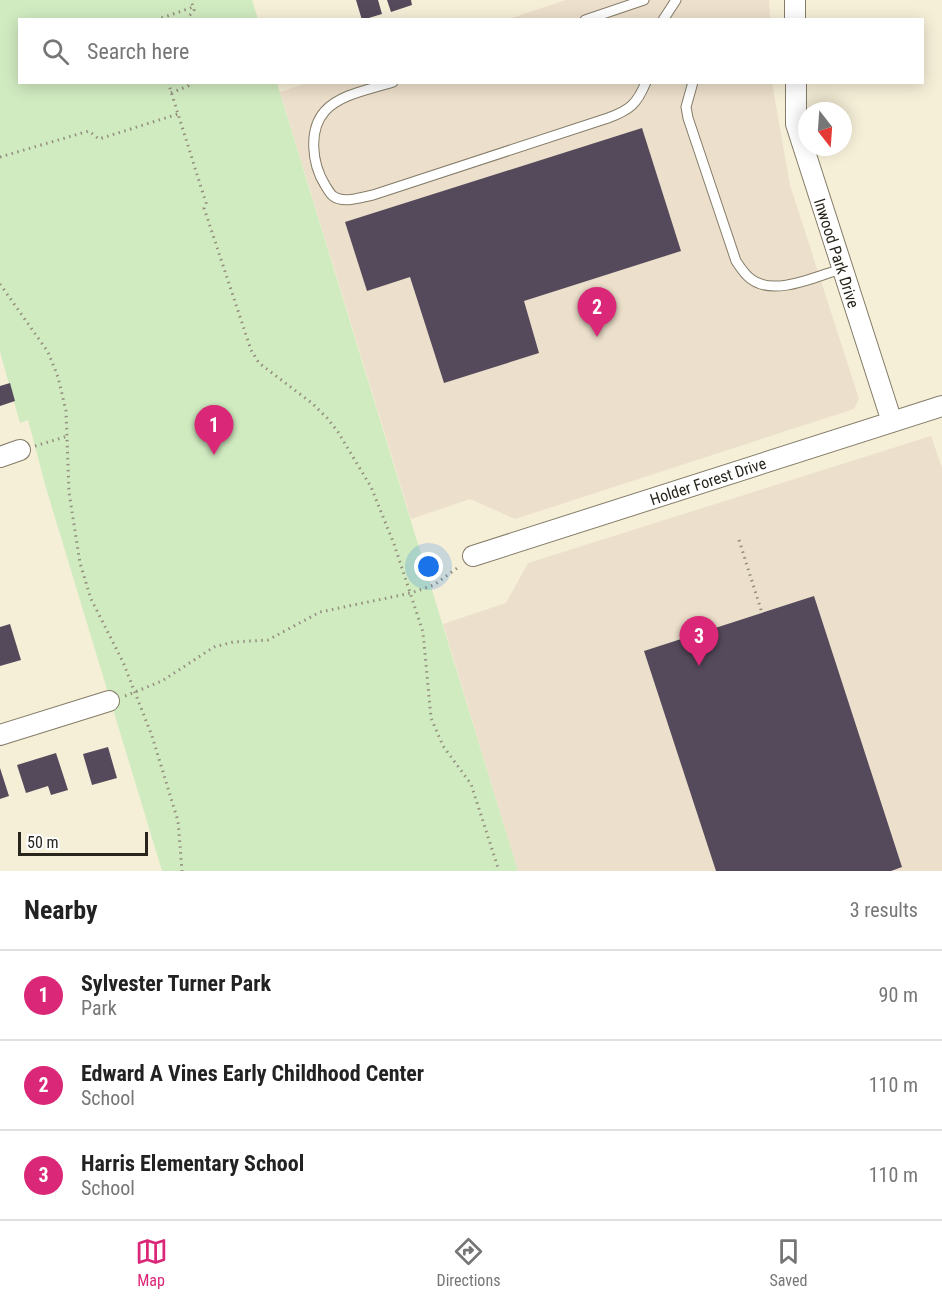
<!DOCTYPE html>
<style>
body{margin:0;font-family:"Roboto Condensed",sans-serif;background:#f2f2f2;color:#222}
.compass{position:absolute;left:798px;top:102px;width:54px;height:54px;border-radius:50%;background:#fff;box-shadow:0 3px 15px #0003;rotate:163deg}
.scale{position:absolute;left:18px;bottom:15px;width:130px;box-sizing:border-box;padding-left:6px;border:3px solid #28251d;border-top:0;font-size:16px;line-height:21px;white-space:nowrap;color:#28251d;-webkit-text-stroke:4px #fff;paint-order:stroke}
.you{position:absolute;left:429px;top:567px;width:21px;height:21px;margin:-15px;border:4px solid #fff;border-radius:50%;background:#1a73e8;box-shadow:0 0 0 9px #1a73e833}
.badge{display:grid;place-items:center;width:39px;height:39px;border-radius:50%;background:#db2777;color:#fff;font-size:20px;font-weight:700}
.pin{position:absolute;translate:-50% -50px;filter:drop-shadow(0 2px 3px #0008)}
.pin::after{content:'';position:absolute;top:32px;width:21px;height:18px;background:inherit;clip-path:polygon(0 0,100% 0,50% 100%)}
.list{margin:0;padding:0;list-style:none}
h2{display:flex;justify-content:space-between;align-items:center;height:78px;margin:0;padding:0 24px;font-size:26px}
h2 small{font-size:20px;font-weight:400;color:#767676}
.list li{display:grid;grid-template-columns:39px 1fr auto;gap:18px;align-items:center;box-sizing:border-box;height:90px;padding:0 24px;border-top:2px solid #e0e0e0}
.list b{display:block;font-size:22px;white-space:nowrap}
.list p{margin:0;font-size:20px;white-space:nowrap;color:#767676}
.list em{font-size:20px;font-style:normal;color:#767676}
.icon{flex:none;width:33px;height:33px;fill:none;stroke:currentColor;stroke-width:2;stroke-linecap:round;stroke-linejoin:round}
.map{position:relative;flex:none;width:942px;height:871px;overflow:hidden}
.search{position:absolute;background:#fff;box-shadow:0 3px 15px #0003;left:18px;right:18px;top:18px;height:66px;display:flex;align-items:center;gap:15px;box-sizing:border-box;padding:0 21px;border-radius:0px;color:#767676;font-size:22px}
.sheet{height:348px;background:#fff}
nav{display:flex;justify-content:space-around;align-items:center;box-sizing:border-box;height:84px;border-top:2px solid #e0e0e0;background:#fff;font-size:16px;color:#767676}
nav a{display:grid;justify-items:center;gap:3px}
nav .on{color:#db2777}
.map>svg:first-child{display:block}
.education{fill:#ecdfcb}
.green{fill:#d1ebc1}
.building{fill:#554a5c}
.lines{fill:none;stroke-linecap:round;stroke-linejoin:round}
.lane-casing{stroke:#847c68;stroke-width:11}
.street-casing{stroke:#847c68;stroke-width:22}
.path{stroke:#938e7e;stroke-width:3;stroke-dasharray:1.5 4.5;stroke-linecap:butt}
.lane{stroke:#fff;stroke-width:9}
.street{stroke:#fff;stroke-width:20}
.labels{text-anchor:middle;stroke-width:6;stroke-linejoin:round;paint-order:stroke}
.street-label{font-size:16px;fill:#28251d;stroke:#fff}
</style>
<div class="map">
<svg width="942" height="871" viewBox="0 0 942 871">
<rect width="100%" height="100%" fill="#f6efd8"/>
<path class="education" d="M566 0H769L770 19 506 20Z
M310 82 772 83 790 185 859 399 854 409 515 519 470 499 411 519 280 92Z
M931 436 942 468V871H518L443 624 506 603 528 563Z"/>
<path class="green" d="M0 0H252L258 19 20 20V82L277 83 518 871H162L46 488 28 420 20 423 0 352Z"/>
<path class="building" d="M356 0H378L382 14 362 20Z
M387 0H411L412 5 391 12Z
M642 128 681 251 524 301 539 353 444 383 410 277 367 291 345 222Z
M10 383 15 401 0 406V386Z
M814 596 902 867 891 871H716L644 651Z
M10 624 21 660 0 666V627Z
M108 747 117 778 92 785 83 754Z
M56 753 68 790 51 795 48 786 26 793 17 765Z
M0 768 9 796 0 799Z"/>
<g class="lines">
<defs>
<path id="lane" d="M585 20 644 0
M663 20 676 0
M393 82C372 89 340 94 325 111 308 130 312 164 325 185 327 188 330 194 333 196 344 204 361 197 373 195L608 118C630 110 637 104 646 82
M693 82 686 107 688 118 736 261C740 267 745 275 751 279 774 297 817 276 841 269"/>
<path id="street" d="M795 0V20
M796 82V124L892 422
M0 457 20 450
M473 556 942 406
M0 735 109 701"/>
</defs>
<use href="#lane" class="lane-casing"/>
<use href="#street" class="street-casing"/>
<path class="path" d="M156 20 193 7
M186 20 194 10 191 0
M168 82 206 203 204 208 251 350 259 363 313 404 327 418 338 432 371 487 394 544 423 632 431 718 443 746 471 784 499 871
M171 93 188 86 191 82
M0 157 89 131 99 139 178 114
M0 284 48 352 58 377 66 411 69 492 80 563 91 599 123 662 152 736 178 821 182 871
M35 446 68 436
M739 540 762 613
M125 696 162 681 214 647 233 642 268 640 320 612 411 593 434 585 460 566"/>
<use href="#lane" class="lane"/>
<use href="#street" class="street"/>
</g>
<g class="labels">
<g class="street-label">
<text transform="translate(837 253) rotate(72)" y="6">Inwood Park Drive</text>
<text transform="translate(708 481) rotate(-18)" y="6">Holder Forest Drive</text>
</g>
</g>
</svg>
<svg class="compass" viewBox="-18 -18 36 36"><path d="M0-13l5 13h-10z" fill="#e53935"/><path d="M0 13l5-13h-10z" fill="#767676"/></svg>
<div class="scale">50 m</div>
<div class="you"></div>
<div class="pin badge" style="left:214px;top:455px">1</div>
<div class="pin badge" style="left:597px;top:337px">2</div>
<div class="pin badge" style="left:699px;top:666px">3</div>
<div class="search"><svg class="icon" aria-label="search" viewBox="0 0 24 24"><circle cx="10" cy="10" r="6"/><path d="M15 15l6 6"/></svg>Search here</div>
</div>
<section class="sheet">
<h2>Nearby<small>3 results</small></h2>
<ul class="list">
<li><span class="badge">1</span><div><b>Sylvester Turner Park</b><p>Park</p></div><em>90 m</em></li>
<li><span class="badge">2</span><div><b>Edward A Vines Early Childhood Center</b><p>School</p></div><em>110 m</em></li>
<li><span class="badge">3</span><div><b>Harris Elementary School</b><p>School</p></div><em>110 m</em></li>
</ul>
</section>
<nav>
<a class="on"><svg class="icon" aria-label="map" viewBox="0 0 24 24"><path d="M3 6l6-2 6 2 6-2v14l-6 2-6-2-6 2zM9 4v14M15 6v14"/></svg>Map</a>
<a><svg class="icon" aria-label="directions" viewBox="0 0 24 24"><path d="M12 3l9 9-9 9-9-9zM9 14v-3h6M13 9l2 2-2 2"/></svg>Directions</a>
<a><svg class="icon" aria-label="saved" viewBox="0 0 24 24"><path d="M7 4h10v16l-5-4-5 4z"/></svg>Saved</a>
</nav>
